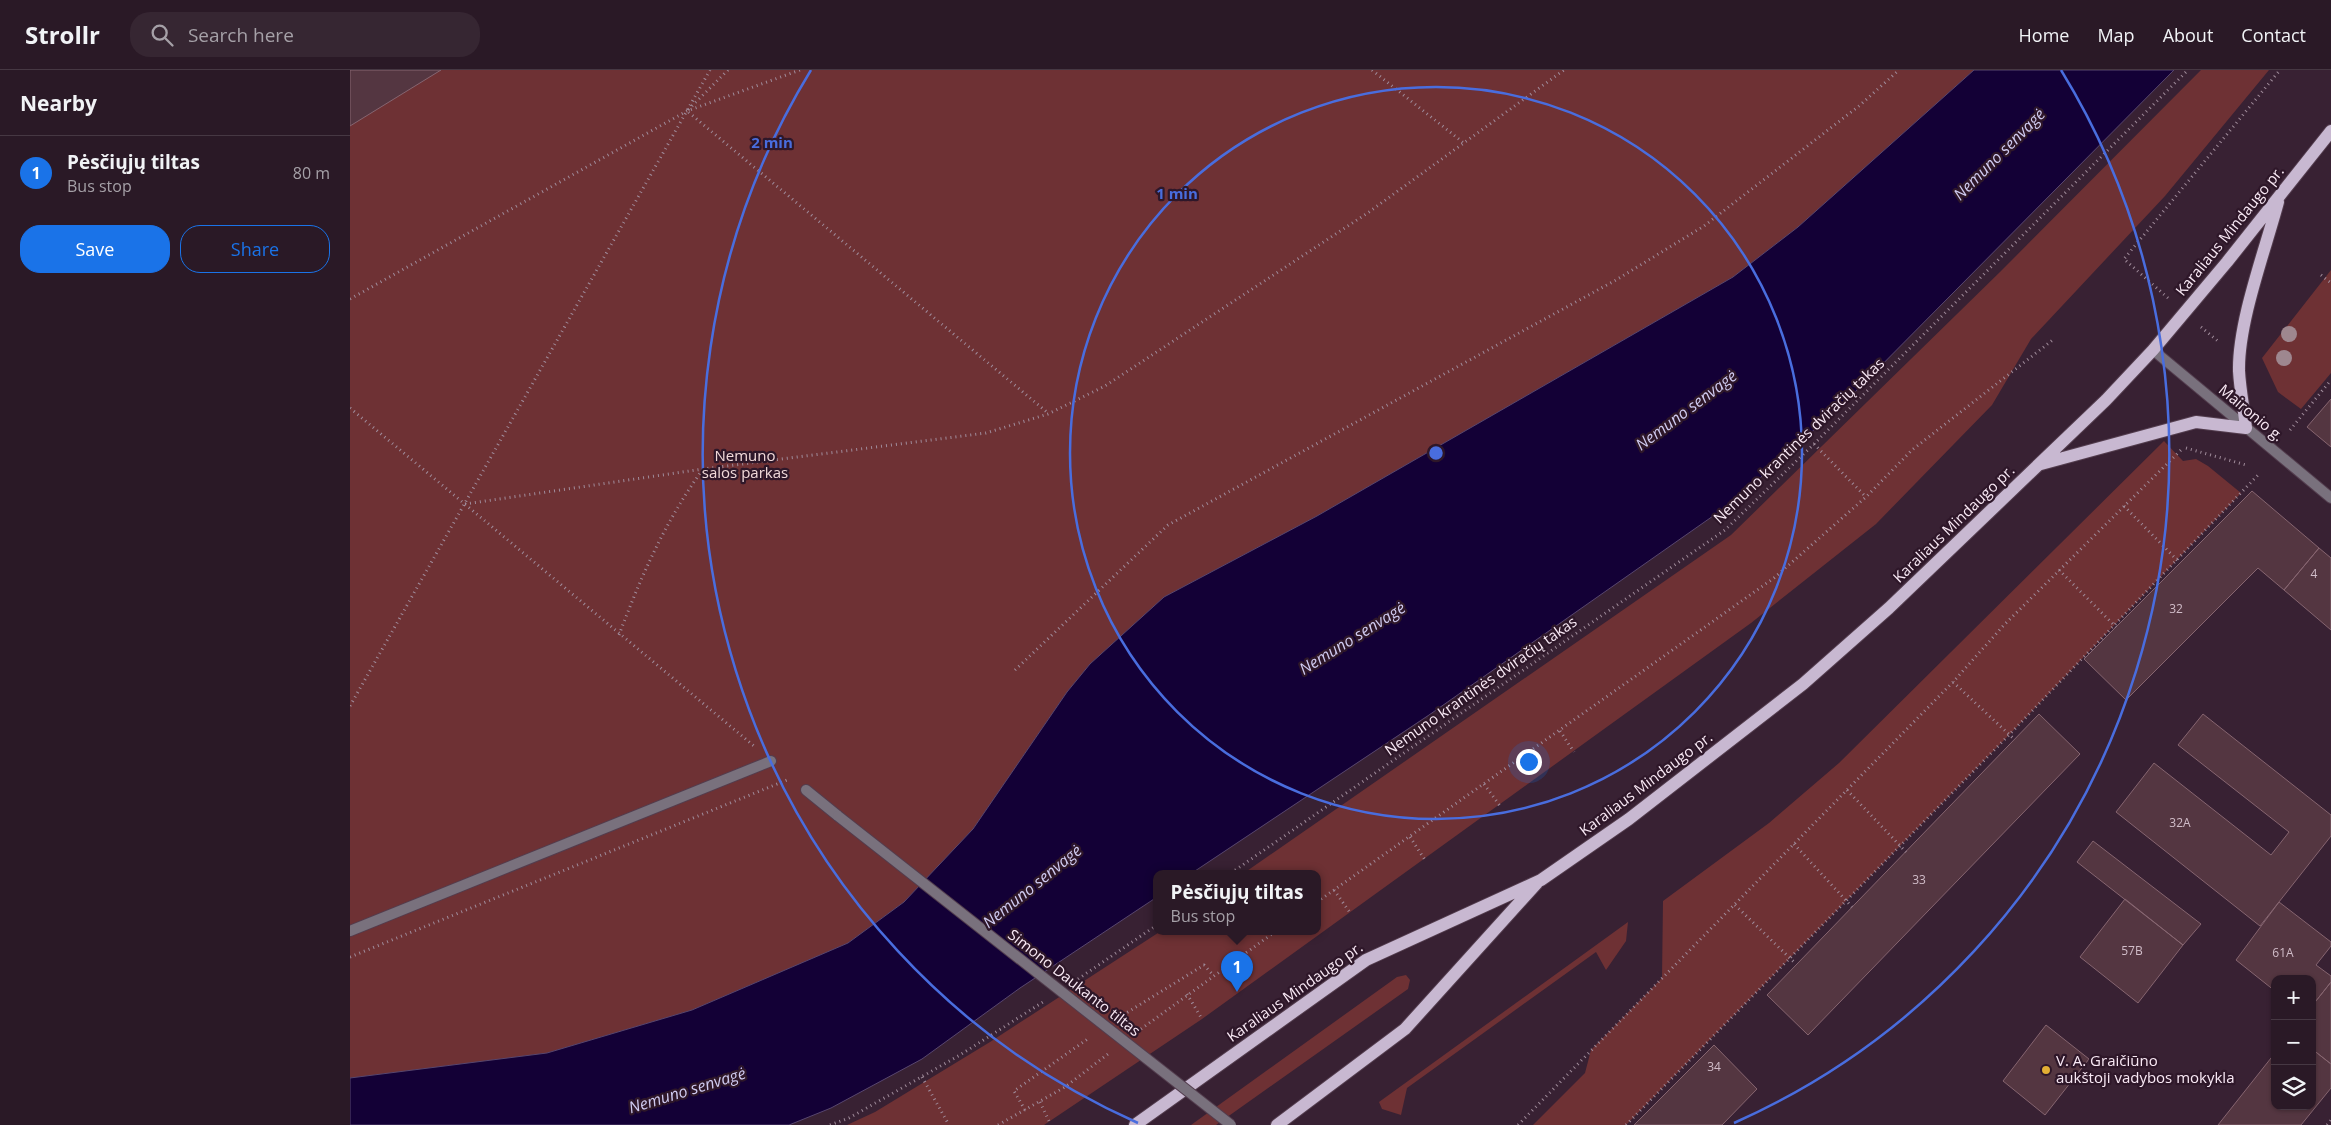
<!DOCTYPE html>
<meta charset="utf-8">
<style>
body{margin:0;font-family:"Open Sans",sans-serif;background:#362632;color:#f1f3f6}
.controls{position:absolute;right:15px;bottom:15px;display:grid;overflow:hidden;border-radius:10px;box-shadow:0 1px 4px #0004}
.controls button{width:45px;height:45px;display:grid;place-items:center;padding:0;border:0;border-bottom:1px solid #463843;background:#2a1926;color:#f1f3f6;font:25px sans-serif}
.you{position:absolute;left:1178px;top:691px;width:18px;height:18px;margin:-12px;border:4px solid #fff;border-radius:50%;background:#1a73e8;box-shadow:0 0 0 8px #1a73e833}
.badge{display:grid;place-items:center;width:32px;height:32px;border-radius:50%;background:#1a73e8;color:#fff;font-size:16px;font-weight:700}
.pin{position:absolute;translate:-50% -41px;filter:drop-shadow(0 1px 2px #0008)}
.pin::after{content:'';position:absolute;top:26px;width:18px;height:15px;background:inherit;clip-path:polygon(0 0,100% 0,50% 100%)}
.popup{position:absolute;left:803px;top:800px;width:168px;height:65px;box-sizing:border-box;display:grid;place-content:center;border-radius:10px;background:#2a1926;filter:drop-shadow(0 1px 4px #0005);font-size:16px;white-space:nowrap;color:#a5a0a7}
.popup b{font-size:19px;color:#f1f3f6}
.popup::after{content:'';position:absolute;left:50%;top:100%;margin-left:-10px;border:10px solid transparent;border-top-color:#2a1926}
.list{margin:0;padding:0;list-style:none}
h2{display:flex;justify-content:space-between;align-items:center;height:65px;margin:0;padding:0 20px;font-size:21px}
h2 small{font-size:16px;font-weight:400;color:#a5a0a7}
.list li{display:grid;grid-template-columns:32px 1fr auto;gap:15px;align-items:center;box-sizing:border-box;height:75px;padding:0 20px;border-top:1px solid #463843}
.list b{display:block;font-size:19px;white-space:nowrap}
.list p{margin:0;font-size:16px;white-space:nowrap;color:#a5a0a7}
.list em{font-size:16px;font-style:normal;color:#a5a0a7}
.actions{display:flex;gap:10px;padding:15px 20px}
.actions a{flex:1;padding:11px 0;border:1px solid #1a73e8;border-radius:20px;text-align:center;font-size:18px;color:#1a73e8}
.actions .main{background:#1a73e8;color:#fff}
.icon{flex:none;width:28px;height:28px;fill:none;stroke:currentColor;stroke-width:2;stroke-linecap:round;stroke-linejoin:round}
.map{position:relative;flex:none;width:1981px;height:1055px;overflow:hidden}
header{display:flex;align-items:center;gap:30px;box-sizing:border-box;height:70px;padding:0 25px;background:#2a1926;border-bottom:1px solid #463843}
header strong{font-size:24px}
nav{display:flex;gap:28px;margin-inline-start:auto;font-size:18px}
.search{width:350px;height:45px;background:#362632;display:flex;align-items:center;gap:12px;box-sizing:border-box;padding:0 18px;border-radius:20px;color:#a5a0a7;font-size:19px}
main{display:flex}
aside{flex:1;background:#2a1926}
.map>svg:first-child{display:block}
.green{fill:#6e3134}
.water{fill:#130036;stroke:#58466f}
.building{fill:#543641;stroke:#866570}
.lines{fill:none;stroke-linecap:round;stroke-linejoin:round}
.service-casing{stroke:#533d4e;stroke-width:12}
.pedestrian-casing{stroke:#533d4e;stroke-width:12}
.minor-casing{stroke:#533d4e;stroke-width:12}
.primary-casing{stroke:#533d4e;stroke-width:14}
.path{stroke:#a08c9b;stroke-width:3;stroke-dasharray:1 4;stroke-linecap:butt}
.service{stroke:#79717d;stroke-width:10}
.pedestrian{stroke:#79717d;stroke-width:10}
.minor{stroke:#79717d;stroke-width:10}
.primary{stroke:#c8b8d1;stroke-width:12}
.pedestrian-bridge-casing{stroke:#533d4e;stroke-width:12;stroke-linecap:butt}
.pedestrian-bridge{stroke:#79717d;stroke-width:10}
.tree{fill:#9e878f}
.ring{fill:none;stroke:#496dde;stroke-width:2.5}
.poi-dot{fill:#e2af34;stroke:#2e1729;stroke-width:2}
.labels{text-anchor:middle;stroke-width:4.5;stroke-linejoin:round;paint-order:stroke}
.number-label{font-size:12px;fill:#d0bcc8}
.street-label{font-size:15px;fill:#f9e9f5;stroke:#2e1729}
.park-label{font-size:15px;fill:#f2dada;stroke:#2e1729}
.poi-label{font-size:15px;fill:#f9e9f5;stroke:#2e1729;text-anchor:start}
.water-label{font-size:16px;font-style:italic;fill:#d0cbf1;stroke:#2e1729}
.centre{fill:#496dde;stroke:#2e1729;stroke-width:2.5}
.ring-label{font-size:15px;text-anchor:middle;font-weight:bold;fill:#496dde;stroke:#2e1729;stroke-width:4.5;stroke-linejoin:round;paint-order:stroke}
</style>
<header>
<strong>Strollr</strong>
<div class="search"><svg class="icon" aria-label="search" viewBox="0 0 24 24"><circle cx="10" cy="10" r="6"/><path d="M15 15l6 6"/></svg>Search here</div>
<nav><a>Home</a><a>Map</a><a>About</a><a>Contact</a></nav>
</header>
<main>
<aside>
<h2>Nearby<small></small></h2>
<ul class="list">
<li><span class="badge">1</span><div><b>Pėsčiųjų tiltas</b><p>Bus stop</p></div><em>80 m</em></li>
</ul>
<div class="actions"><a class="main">Save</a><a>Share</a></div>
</aside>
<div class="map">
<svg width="1981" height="1055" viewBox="0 0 1981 1055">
<rect width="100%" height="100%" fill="#382133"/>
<path class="green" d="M0 0H1624L1448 157 1383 207 967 446 814 527 740 594 717 622 623 759 554 832 498 873 342 940 197 983 0 1008Z
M1851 0H1919L1815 126 1681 269 1642 335 1526 454 1401 553 852 949 694 1055H497L525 1042 640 972 811 861H967V803H894L1381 465 1651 201Z
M1981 200V303L1951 339 1928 322 1912 288Z
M1814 371 1833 391 1846 389 1858 396 1891 423 1659 665 1276 1055H1183L1235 1003 1241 980 1312 908 1313 831 1419 753 1489 693Z
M1278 852 1276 871 1256 900 1246 882 1057 1018 1051 1045 1032 1039 1029 1032Z
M1056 905 1060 910 1058 919 866 1055H841L1047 907Z"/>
<path class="water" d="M1624 0H1824L1493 334 1383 432 1079 645 842 803H807V827L670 918 572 989 481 1038 439 1055H0V1008L197 983 342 940 498 873 554 832 623 759 717 622 740 594 814 527 967 446 1383 207 1448 157Z"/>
<path class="building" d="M0 0H91L0 56Z
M1981 329V377L1957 357Z
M1902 421 1969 478 1934 520 1908 498 1776 630 1734 589Z
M1969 478 1981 488V560L1934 520Z
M1689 644 1730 684 1458 965 1417 925Z
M1853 644 1981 745V766L1910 856 1766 742 1804 693 1921 785 1939 762 1828 675Z
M1743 771 1851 854 1833 875 1727 792Z
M1775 829 1833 875 1788 933 1730 887Z
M1929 832 1981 872V876L1966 895 1981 906V912L1962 936V909H1925V921L1886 890Z
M1981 912V994L1962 979V936Z
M1696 955 1739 989 1695 1045 1653 1011Z
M1364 975 1407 1019 1372 1055H1284Z
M1962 979 1981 994V1018L1951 1055H1868L1925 983V1036H1962Z"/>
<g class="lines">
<defs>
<path id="service" d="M0 861 421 691"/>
<path id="pedestrian" d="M456 720 488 746"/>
<path id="minor" d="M1803 280 1981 428"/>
<path id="primary" d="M1691 394 1846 352 1896 358C1894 339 1890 320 1889 301 1888 252 1915 181 1928 132
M785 1055 1016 890 1191 810 1279 749 1453 614 1539 538 1756 330 1803 280 1877 192 1981 61
M927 1055 1055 959 1187 813"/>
</defs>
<use href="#service" class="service-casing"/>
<use href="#pedestrian" class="pedestrian-casing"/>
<use href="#minor" class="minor-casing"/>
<use href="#primary" class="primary-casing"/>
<path class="path" d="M378 0 337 41 698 343
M1022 0 1115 74
M1971 205 1981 213
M1818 228 1774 189 1930 0
M0 229 337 41 450 0
M1851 257 1869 272
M0 338 404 676
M1940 360 1981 310
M1464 374 1516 427
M1836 378 1896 395
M115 434 353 399 636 363 698 344 755 316 1019 142 1214 0
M1774 436 1830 493
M1709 500 1766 557
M269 565C292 504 315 452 353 399
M665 600 818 455 1266 210 1354 156 1509 36 1549 0
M1603 612 1664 669
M0 636 360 0
M1210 661 1224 682
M1134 714 1150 736
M1497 720 1556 782
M1060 767 1075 790
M1444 774 1502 837
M881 803 1375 460 1464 374 1838 0
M984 820 1001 844
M967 832 1424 508 1516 427 1562 380 1704 269
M1385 835 1446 894
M0 887 437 710
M728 909 807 855
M837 924 852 949
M773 945 854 895 863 905
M791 959 926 861
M572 1007 599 1055
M690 1032 699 1051
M675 1040 664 1021 739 968
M480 1055 499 1048 610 985 693 932
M648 1055 715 1017 758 984
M1168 1055 1603 612 1654 555 1831 380
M1276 1055 1659 665 1908 405
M1977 1055 1981 1050"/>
<use href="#service" class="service"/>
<use href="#pedestrian" class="pedestrian"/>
<use href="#minor" class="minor"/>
<use href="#primary" class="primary"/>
<defs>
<path id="pedestrian-bridge" d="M488 746 881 1055"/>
</defs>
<use href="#pedestrian-bridge" class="pedestrian-bridge-casing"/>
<use href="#pedestrian-bridge" class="pedestrian-bridge"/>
</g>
<g class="tree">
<circle cx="1939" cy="264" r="8"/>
<circle cx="1934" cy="288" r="8"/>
</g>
<g class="ring">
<circle cx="1086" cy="383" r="366"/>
<path d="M788 1053A733 733 0 0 1 461 0M1711 0A733 733 0 0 1 1384 1053"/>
</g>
<circle class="poi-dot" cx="1696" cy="1000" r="5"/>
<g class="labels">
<g class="number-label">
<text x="1964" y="508">4</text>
<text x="1826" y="543">32</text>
<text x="1830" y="757">32A</text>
<text x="1569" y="814">33</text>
<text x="1782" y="885">57B</text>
<text x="1933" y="887">61A</text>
<text x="1364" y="1001">34</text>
</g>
<g class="street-label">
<text transform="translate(1880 161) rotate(-51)" y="5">Karaliaus Mindaugo pr.</text>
<text transform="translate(1901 343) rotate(40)" y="5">Maironio g.</text>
<text transform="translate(1449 371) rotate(-44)" y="5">Nemuno krantinės dviračių takas</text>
<text transform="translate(1604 454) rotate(-44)" y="5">Karaliaus Mindaugo pr.</text>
<text transform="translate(1131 616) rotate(-35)" y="5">Nemuno krantinės dviračių takas</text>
<text transform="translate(1296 714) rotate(-37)" y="5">Karaliaus Mindaugo pr.</text>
<text transform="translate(724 913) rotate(38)" y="5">Simono Daukanto tiltas</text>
<text transform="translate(945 922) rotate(-35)" y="5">Karaliaus Mindaugo pr.</text>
</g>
<g class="park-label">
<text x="395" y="391">Nemuno<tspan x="395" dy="17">salos parkas</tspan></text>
</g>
<g class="poi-label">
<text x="1706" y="996">V. A. Graičiūno<tspan x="1706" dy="17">aukštoji vadybos mokykla</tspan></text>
</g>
<g class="water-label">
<text transform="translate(1649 84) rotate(-45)" y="6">Nemuno senvagė</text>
<text transform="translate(1336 340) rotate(-37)" y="6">Nemuno senvagė</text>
<text transform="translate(1002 568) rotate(-32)" y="6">Nemuno senvagė</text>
<text transform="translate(682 816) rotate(-39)" y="6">Nemuno senvagė</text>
<text transform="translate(337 1020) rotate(-17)" y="6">Nemuno senvagė</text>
</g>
</g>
<circle cx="1086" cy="383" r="8" class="centre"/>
<g class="ring-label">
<text x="422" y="78">2 min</text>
<text x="827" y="129">1 min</text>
</g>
</svg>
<div class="controls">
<button>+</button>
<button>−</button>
<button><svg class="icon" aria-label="layers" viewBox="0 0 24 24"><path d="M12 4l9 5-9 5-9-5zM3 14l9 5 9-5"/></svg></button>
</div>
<div class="you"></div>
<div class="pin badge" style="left:887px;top:922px">1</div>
<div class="popup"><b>Pėsčiųjų tiltas</b>Bus stop</div>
</div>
</main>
